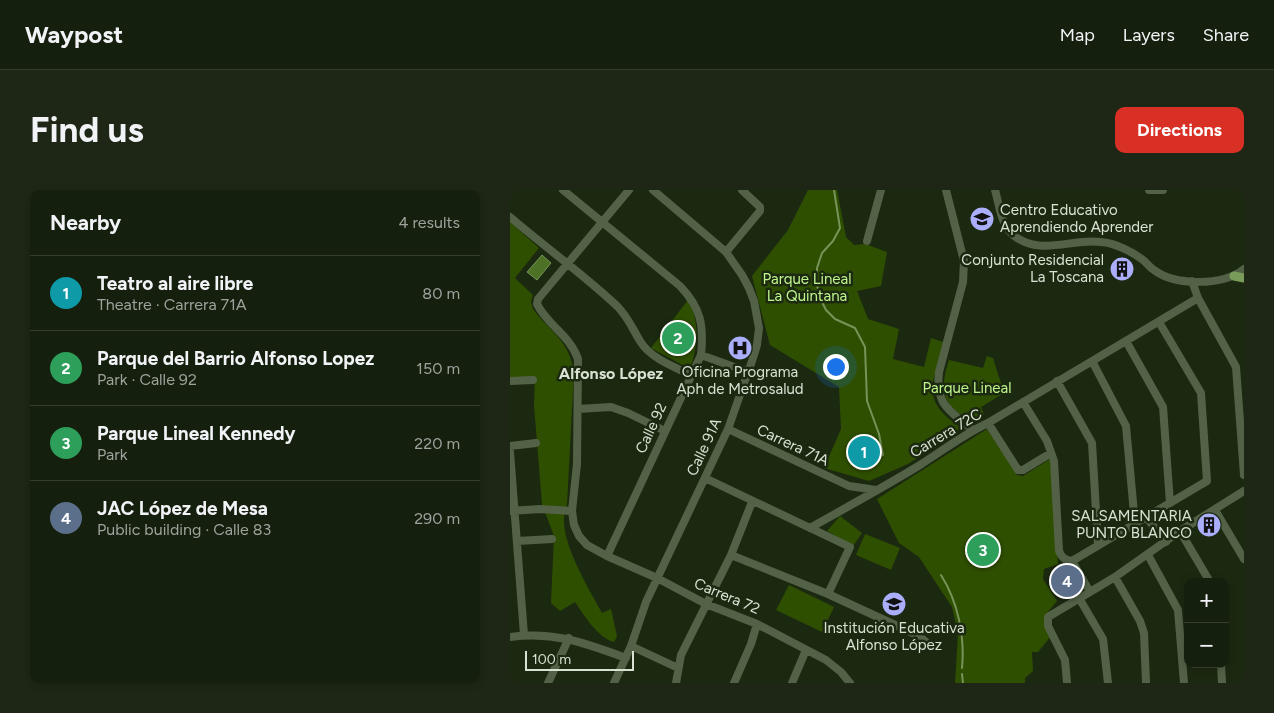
<!DOCTYPE html>
<meta charset="utf-8">
<style>
body{margin:0;font-family:Figtree,sans-serif;background:#1e2716;color:#f1f3f6}
.controls{position:absolute;right:15px;bottom:15px;display:grid;overflow:hidden;border-radius:10px;box-shadow:0 2px 8px #0003}
.controls button{width:45px;height:45px;display:grid;place-items:center;padding:0;border:0;border-bottom:1px solid #343d2e;background:#151f0d;color:#f1f3f6;font:25px sans-serif}
.scale{position:absolute;left:15px;bottom:12px;width:109px;box-sizing:border-box;padding-left:5px;border:2px solid #d9e1d2;border-top:0;font-size:14px;line-height:18px;white-space:nowrap;color:#d9e1d2;-webkit-text-stroke:4px #1c2911;paint-order:stroke}
.you{position:absolute;left:325px;top:176px;width:18px;height:18px;margin:-12px;border:4px solid #fff;border-radius:50%;background:#1a73e8;box-shadow:0 0 0 8px #1a73e833}
.badge{display:grid;place-items:center;width:32px;height:32px;border-radius:50%;background:#d93025;color:#fff;font-size:16px;font-weight:700}
.pin{position:absolute;translate:-50% -50%;border:2px solid #fff;box-shadow:0 1px 5px #0006}
.list{margin:0;padding:0;list-style:none}
h2{display:flex;justify-content:space-between;align-items:center;height:65px;margin:0;padding:0 20px;font-size:21px}
h2 small{font-size:16px;font-weight:400;color:#9da29d}
.list li{display:grid;grid-template-columns:32px 1fr auto;gap:15px;align-items:center;box-sizing:border-box;height:75px;padding:0 20px;border-top:1px solid #343d2e}
.list b{display:block;font-size:19px;white-space:nowrap}
.list p{margin:0;font-size:16px;white-space:nowrap;color:#9da29d}
.list em{font-size:16px;font-style:normal;color:#9da29d}
.map{position:relative;flex:none;width:734px;height:493px;overflow:hidden;border-radius:10px}
header{display:flex;align-items:center;gap:30px;box-sizing:border-box;height:70px;padding:0 25px;background:#151f0d;border-bottom:1px solid #343d2e}
header strong{font-size:24px}
nav{display:flex;gap:28px;margin-inline-start:auto;font-size:18px}
.intro{display:flex;align-items:center;justify-content:space-between;box-sizing:border-box;height:120px;padding:0 30px}
h1{margin:0;font-size:35px}
.button{padding:12px 22px;border-radius:10px;background:#d93025;color:#fff;font-size:18px;font-weight:700}
main{display:flex;gap:30px;padding:0 30px}
aside{flex:1;background:#151f0d;border-radius:10px;box-shadow:0 2px 8px #0003}
.map>svg:first-child{display:block}
.green{fill:#2f4f00}
.water{fill:#4d7225;stroke:#779359}
.lines{fill:none;stroke-linecap:round;stroke-linejoin:round}
.stream{stroke:#779359;stroke-width:2}
.minor{stroke:#536247;stroke-width:8}
.major{stroke:#799c5a;stroke-width:9}
.labels{text-anchor:middle;stroke-width:5;stroke-linejoin:round;paint-order:stroke}
.poi-label{font-size:15px;fill:#d9e1d2;stroke:#1c2911;text-anchor:end}
.park-label{font-size:15px;fill:#bff58d;stroke:#1c2911}
.street-label{font-size:15px;fill:#d9e1d2;stroke:#1c2911}
.neighbourhood-label{font-size:16px;font-weight:bold;fill:#d9e1d2;stroke:#1c2911}
</style>
<header>
<strong>Waypost</strong>
<nav><a>Map</a><a>Layers</a><a>Share</a></nav>
</header>
<div class="intro"><h1>Find us</h1><a class="button">Directions</a></div>
<main>
<aside>
<h2>Nearby<small>4 results</small></h2>
<ul class="list">
<li><span class="badge" style="background:#0f9aa8">1</span><div><b>Teatro al aire libre</b><p>Theatre · Carrera 71A</p></div><em>80 m</em></li>
<li><span class="badge" style="background:#2e9e5b">2</span><div><b>Parque del Barrio Alfonso Lopez</b><p>Park · Calle 92</p></div><em>150 m</em></li>
<li><span class="badge" style="background:#2e9e5b">3</span><div><b>Parque Lineal Kennedy</b><p>Park</p></div><em>220 m</em></li>
<li><span class="badge" style="background:#5c6f8a">4</span><div><b>JAC López de Mesa</b><p>Public building · Calle 83</p></div><em>290 m</em></li>
</ul>
</aside>
<div class="map">
<svg width="734" height="493" viewBox="0 0 734 493">
<rect width="100%" height="100%" fill="#1c2911"/>
<path class="green" d="M298 0H327L336 47 344 55 355 54 377 62 371 96 347 101 358 129 389 139 383 169 414 177 421 148 436 153C422 193 409 209 451 238L398 274 359 291 314 278 331 239 329 197 260 155 242 86 278 40Z
M0 32 29 58 5 88 23 105 21 112 23 119C41 143 58 149 64 181L57 314C56 319 54 324 54 329 53 357 79 399 92 423L101 419 107 446 104 452C88 448 74 425 65 412L50 421 41 413 44 346 32 314 24 215 25 187 0 190Z
M178 110C190 133 188 155 180 179L141 158Z
M477 166 483 168 494 203 471 217 474 224 460 230C432 215 429 200 439 170L473 178Z
M477 239 507 285 513 286 540 269 548 374 534 379 533 389 547 411 537 423 534 430 541 446 528 462H522L523 481 515 488V493H445L448 444 442 417 409 367 389 353 367 309Z
M330 326 352 343 343 356 317 341Z
M355 344 390 358 381 380 346 365Z
M279 395 324 417 312 442 266 420Z"/>
<path class="water" d="M32 65 41 73 27 90 17 82Z"/>
<g class="lines">
<path class="stream" d="M324 0 330 38 323 51 312 63 307 78V95L310 108 316 120 325 129 345 138 355 157 357 211 369 244 373 265
M431 385C448 412 455 446 452 478
M452 484 453 493"/>
<path class="minor" d="M53 0 170 96C191 118 194 135 191 165L97 366
M119 0 28 109 27 114C37 135 60 145 68 169L67 274 62 321 64 335 69 346 77 355 97 366 147 388 196 414 247 434 316 470 331 482 340 493
M436 0 454 71 453 92 429 182C425 215 440 221 463 240
M485 0C489 14 491 35 503 45 530 67 561 48 591 52 605 53 623 62 633 70 637 73 640 78 644 80 665 96 713 96 734 79
M639 0H653
M0 27C35 57 73 84 107 116 118 127 122 138 130 151 140 168 164 177 181 185
M357 51 371 0
M216 62 250 21V17L232 0
M682 91 688 108 726 177 734 285
M616 151 653 217 660 313
M191 165 238 182
M582 171 616 236 625 334
M0 191 23 190
M547 191 582 253 588 355
M513 212 537 251 544 271 549 361C552 368 555 370 562 371L580 402
M68 219 101 217 118 223 155 241
M478 233 508 280H513L541 263
M218 239 339 296 366 300
M0 256 26 253
M0 262 14 445
M195 288 340 357 318 404
M705 320 734 369
M0 321 30 319 62 321
M636 327 656 352
M300 338C337 317 374 297 410 275 432 261 454 244 478 233L688 108
M670 341 700 392
M7 351 42 349
M221 365 318 404 409 446 416 452
M638 365 668 420 674 493
M562 371 697 291 691 203 649 132
M605 387 630 431 634 443 636 493
M569 408 593 449 598 493
M0 447C44 441 75 453 116 468
M121 456 168 478
M711 474 712 493
M38 493 59 448
M104 493 121 456 136 412 218 239 242 171 247 155 249 138 244 111 239 98 232 85 216 62 143 0
M166 493 171 465 221 365 242 312
M224 493 241 454 247 434
M282 493 296 460
M557 493 555 470 538 436V427L605 387 670 341 734 301"/>
<path class="major" d="M724 86 734 88"/>
</g>
<defs>
<symbol id="school-disc" viewBox="-11 -11 22 22"><circle r="9.5" fill="#abaffb" stroke="#1c2911"/><path d="M0-5L7-2L0 1L-7-2ZM-4 1L0 2.5L4 1V4Q0 6-4 4Z" fill="#111"/></symbol>
<symbol id="building-disc" viewBox="-11 -11 22 22"><circle r="9.5" fill="#abaffb" stroke="#1c2911"/><path d="M-4-6H4V6H1V3H-1V6H-4ZM-2.5-4.3h1.7v1.8h-1.7ZM.8-4.3h1.7v1.8H.8ZM-2.5-1h1.7V.8h-1.7ZM.8-1h1.7V.8H.8Z" fill="#111"/></symbol>
<symbol id="hospital-disc" viewBox="-11 -11 22 22"><circle r="9.5" fill="#abaffb" stroke="#1c2911"/><path d="M-5-5h3v3.5h4V-5h3V5h-3V1.5h-4V5h-3Z" fill="#111"/></symbol>
</defs>
<g fill-rule="evenodd">
<use href="#school-disc" x="458" y="15" width="28" height="28"/>
<use href="#building-disc" x="598" y="65" width="28" height="28"/>
<use href="#hospital-disc" x="216" y="144" width="28" height="28"/>
<use href="#building-disc" x="685" y="321" width="28" height="28"/>
<use href="#school-disc" x="370" y="400" width="28" height="28"/>
</g>
<g class="labels">
<g class="poi-label">
<text x="490" y="25" text-anchor="start">Centro Educativo<tspan x="490" dy="17">Aprendiendo Aprender</tspan></text>
<text x="594" y="75">Conjunto Residencial<tspan x="594" dy="17">La Toscana</tspan></text>
<text x="230" y="187" text-anchor="middle">Oficina Programa<tspan x="230" dy="17">Aph de Metrosalud</tspan></text>
<text x="682" y="331">SALSAMENTARIA<tspan x="682" dy="17">PUNTO BLANCO</tspan></text>
<text x="384" y="443" text-anchor="middle">Institución Educativa<tspan x="384" dy="17">Alfonso López</tspan></text>
</g>
<g class="park-label">
<text x="297" y="94">Parque Lineal<tspan x="297" dy="17">La Quintana</tspan></text>
<text x="457" y="203">Parque Lineal</text>
</g>
<g class="street-label">
<text transform="translate(141 238) rotate(-65)" y="5">Calle 92</text>
<text transform="translate(436 243) rotate(-31)" y="5">Carrera 72C</text>
<text transform="translate(283 255) rotate(25)" y="5">Carrera 71A</text>
<text transform="translate(194 257) rotate(-65)" y="5">Calle 91A</text>
<text transform="translate(217 406) rotate(23)" y="5">Carrera 72</text>
</g>
<g class="neighbourhood-label">
<text x="101" y="189">Alfonso López</text>
</g>
</g>
</svg>
<div class="controls">
<button>+</button>
<button>−</button>
</div>
<div class="scale">100 m</div>
<div class="you"></div>
<div class="pin badge" style="left:354px;top:262px;background:#0f9aa8">1</div>
<div class="pin badge" style="left:168px;top:148px;background:#2e9e5b">2</div>
<div class="pin badge" style="left:473px;top:360px;background:#2e9e5b">3</div>
<div class="pin badge" style="left:557px;top:391px;background:#5c6f8a">4</div>
</div>
</main>
